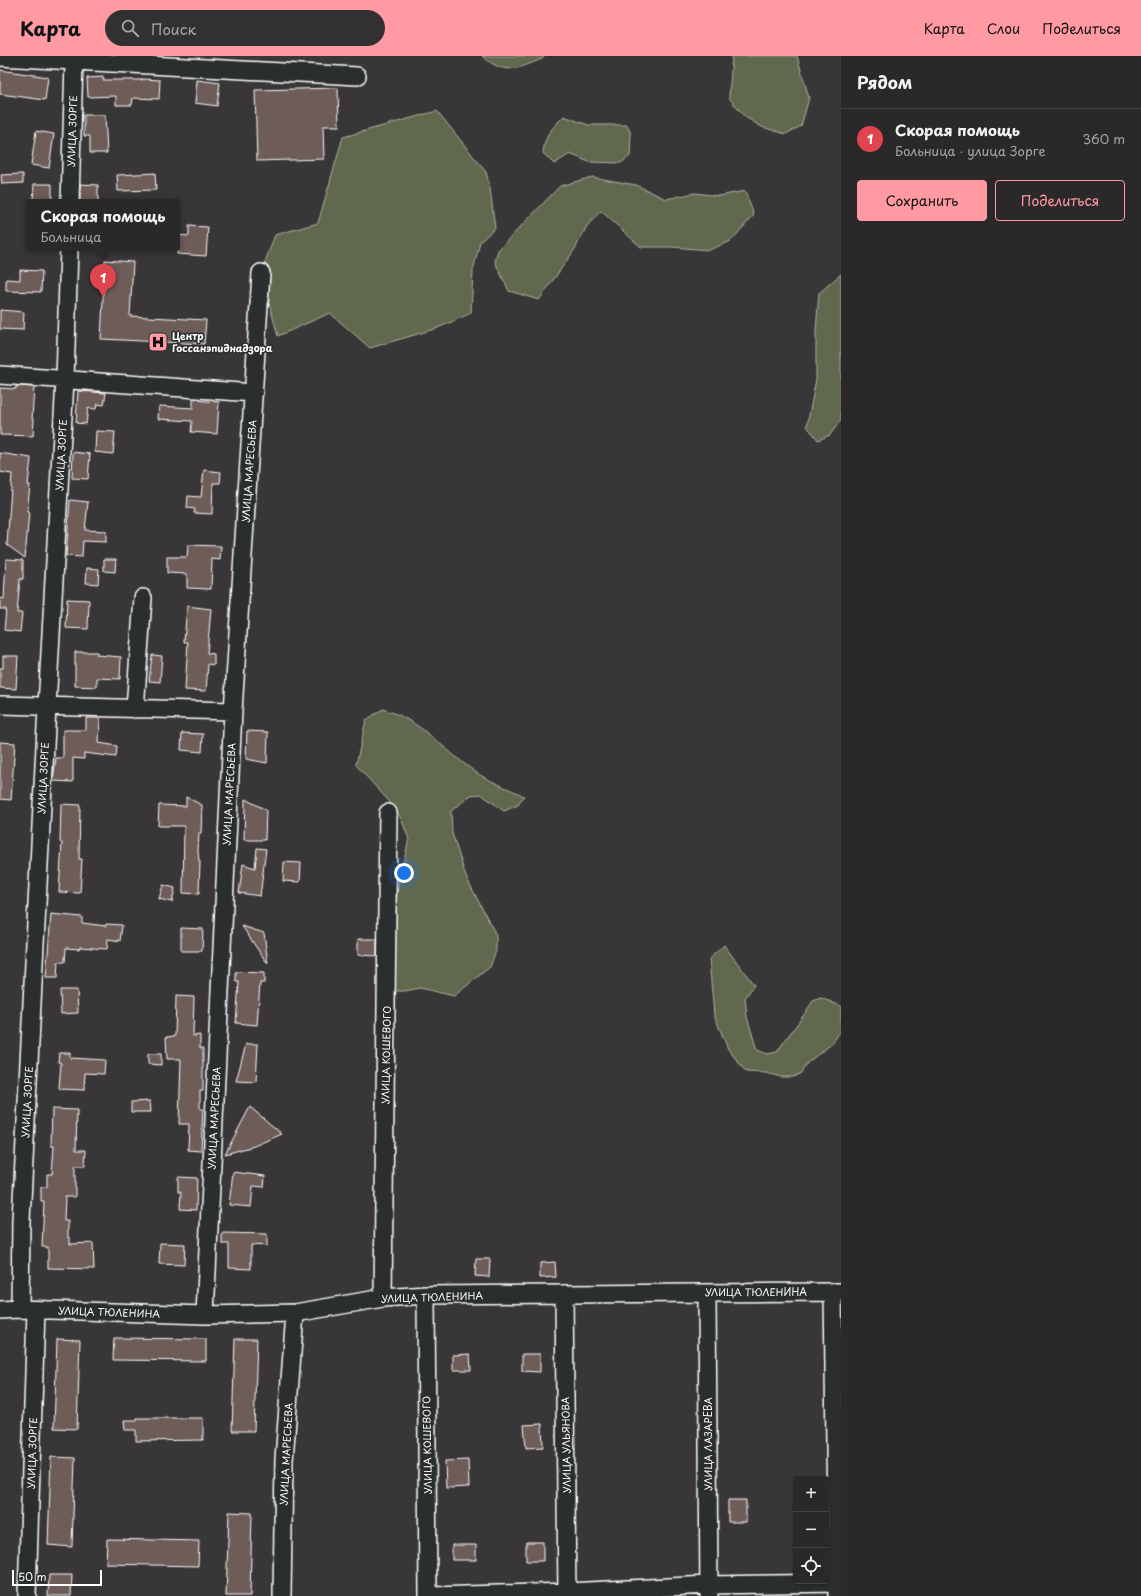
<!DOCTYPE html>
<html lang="ru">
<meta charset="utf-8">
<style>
body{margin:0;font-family:"Playpen Sans",sans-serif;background:#323030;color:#f1f3f6}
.controls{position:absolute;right:12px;bottom:12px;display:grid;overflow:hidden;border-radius:4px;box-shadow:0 1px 3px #0004}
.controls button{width:36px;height:36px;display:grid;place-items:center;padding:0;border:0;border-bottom:1px solid #464445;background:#2a2828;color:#f1f3f6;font:20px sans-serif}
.scale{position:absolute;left:12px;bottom:10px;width:90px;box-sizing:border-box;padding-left:4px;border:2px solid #fff;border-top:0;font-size:11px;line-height:14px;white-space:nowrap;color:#fff;-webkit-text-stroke:3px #2a2d2e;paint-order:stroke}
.you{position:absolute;left:404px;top:817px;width:14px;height:14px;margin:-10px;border:3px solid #fff;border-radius:50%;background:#1a73e8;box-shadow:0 0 0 6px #1a73e833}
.badge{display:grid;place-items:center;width:26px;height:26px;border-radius:50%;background:#ff9aa2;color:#fff;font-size:13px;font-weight:700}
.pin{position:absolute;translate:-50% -33px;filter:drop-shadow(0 1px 2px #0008)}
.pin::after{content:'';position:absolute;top:21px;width:14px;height:12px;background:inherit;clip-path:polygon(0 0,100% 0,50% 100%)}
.popup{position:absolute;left:26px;top:143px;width:154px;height:52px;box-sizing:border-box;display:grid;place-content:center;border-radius:4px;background:#2a2828;filter:drop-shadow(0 1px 3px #0005);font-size:13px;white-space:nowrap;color:#a5a6a8}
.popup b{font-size:15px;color:#f1f3f6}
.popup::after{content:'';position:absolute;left:50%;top:100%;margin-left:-8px;border:8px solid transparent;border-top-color:#2a2828}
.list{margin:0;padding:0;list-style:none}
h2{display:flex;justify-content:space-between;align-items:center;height:52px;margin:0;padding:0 16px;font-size:17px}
h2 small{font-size:13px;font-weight:400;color:#a5a6a8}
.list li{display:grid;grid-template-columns:26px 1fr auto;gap:12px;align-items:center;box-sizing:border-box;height:60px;padding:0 16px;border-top:1px solid #464445}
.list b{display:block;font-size:15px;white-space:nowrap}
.list p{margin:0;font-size:13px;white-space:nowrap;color:#a5a6a8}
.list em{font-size:13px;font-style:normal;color:#a5a6a8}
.actions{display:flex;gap:8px;padding:12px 16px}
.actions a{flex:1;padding:9px 0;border:1px solid #ff9aa2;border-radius:4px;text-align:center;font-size:14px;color:#ff9aa2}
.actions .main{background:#ff9aa2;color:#111}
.icon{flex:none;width:22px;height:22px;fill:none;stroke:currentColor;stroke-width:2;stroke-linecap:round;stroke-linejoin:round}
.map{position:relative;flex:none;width:841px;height:1540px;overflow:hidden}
header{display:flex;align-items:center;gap:24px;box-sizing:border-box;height:56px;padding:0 20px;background:#ff9aa2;color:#111}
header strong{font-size:19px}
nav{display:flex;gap:22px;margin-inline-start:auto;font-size:14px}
.search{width:280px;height:36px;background:#323030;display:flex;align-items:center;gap:10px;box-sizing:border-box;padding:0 14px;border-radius:22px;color:#a5a6a8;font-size:15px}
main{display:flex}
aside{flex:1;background:#2a2828}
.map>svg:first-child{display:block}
.green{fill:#61674e;stroke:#b0b3a6}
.building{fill:#6e5b58;stroke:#fff}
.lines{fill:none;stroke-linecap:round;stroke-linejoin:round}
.minor-casing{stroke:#fff;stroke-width:20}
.minor{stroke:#2a2d2e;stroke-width:17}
.labels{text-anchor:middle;stroke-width:3;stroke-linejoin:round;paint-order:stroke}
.street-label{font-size:10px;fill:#fff;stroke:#2a2d2e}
.poi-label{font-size:10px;font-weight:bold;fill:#fff;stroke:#2a2d2e;text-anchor:start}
</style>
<header>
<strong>Карта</strong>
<div class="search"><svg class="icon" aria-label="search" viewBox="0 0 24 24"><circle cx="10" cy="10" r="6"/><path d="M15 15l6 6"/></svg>Поиск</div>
<nav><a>Карта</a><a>Слои</a><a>Поделиться</a></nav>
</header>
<main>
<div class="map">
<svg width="841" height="1540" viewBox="0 0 841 1540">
<rect width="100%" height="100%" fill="#383636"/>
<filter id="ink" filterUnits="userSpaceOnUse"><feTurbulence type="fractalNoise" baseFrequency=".025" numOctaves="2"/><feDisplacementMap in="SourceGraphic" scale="8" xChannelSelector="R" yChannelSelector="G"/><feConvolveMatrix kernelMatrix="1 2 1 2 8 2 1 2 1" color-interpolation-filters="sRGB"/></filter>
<g filter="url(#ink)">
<path class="green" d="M482 0H545L542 3C517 13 505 20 482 0Z
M732 0H797L809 42 801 70 786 78 762 71 745 61 729 42Z
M437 55 486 116 490 132 495 172 480 186 473 215 471 257 438 272 370 292 330 257 278 280 261 217 275 179 318 167 343 81Z
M564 60 588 69H627L631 78 630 100 621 107 589 106 570 98 554 108 543 97C545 79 551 73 564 60Z
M592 121 636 129 666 143 695 137 719 140 745 135 754 159 731 185 709 194 672 191H641L601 155 587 170 575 193 539 244 509 235 495 206 498 194 560 130Z
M841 218V364L830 379 818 384 807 370 816 323V274L819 237Z
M383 653C420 664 443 693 474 715 488 725 508 732 524 740L518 749 504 755 481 738 471 739 451 755 452 777 466 821 496 879V895L490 911 454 940 420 932 405 935H394L393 863 399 825 409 783 402 765 396 753 356 709 366 664Z
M724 889 754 929 745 942 747 961 757 994 768 998 777 996C788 979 802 963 813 945L821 942 841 950V973L833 987 807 1007 801 1017 793 1021H781L766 1017 746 1016 728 993 714 959 709 903Z"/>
<path class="building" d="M0 14 48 21 45 44 0 38Z
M103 21V24H142V23L160 24 159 43 133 42 132 49H116V40L88 41 87 22Z
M197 24 220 27 217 50 195 47Z
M338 32 339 70H323L324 103 257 105 255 34Z
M84 59H105L107 97H90V80H84Z
M36 75 54 78 49 112 31 109Z
M155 117 156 134 118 135 117 119Z
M23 118V127L2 128 1 119Z
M34 128H52V145H33Z
M80 128 98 129V146H80Z
M189 170 208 171 206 200 177 198V179L189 180Z
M105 204 133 206 130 260 206 264 204 288 101 283Z
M20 214 42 215 41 236 6 235V223L20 224Z
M0 254 24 256 23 274 0 273Z
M16 330 34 331 32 363H34L33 380 0 379V332L16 333Z
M78 335 106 337 104 349 97 348 96 353 88 352 86 368 76 367Z
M193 344 219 346 217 378 191 376 192 365 158 363 159 350 193 352Z
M96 375 115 376 113 398 95 396Z
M73 396 90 398 88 423 72 422Z
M0 397 31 402 28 429H30L27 456H29L25 502 7 489 12 418 0 416Z
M204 414 221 416 220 427H213L212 458 194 457 195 453 187 452 188 440 201 441Z
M70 444 88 446 85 474 106 475V486L83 485 82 501 66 500Z
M188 489 221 490 220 504 212 503 211 533 187 532V518L167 517V501H187Z
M6 503 23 504V523H20L17 557H22L20 576 4 574 6 553H0V542L4 543Z
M104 503H116L115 516 104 515Z
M87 512 99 513 98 528 86 527Z
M67 543 89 544 88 573 66 572Z
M187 550 211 553 207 597 214 598V609L208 608 206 635 185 634 188 586H184Z
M75 596H97V599L121 601 120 623 97 622V631L75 630Z
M152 599 162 600 160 626 149 625Z
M3 600H18L16 633 0 632V612H3Z
M86 662H100L99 687 117 690 116 701 84 697V703L73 702V726L53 725 56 702H63V674H86Z
M247 675 268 676 267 707 246 703Z
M182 677 203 678 202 696 181 694Z
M0 686 15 687 11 744 0 743Z
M186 741 202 749 201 777H199L198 795 199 805H200L199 838 183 837 184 770H158L159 749 186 750Z
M245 743 266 754 265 784H244Z
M61 748 80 749 79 803H82L80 837 59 836 62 787 60 786Z
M257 792 266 793 260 840 239 837 243 808 255 812Z
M284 806 301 807 300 826 283 825Z
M163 829 175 832 172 846 159 843Z
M51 858 82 861V867L106 870V868L122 869 120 885 108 883 107 893 80 891 79 893 66 892 65 906H58L57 922H46Z
M242 870 264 877 268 908 256 891Z
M181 872 203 873 202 895H181Z
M358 883H377V900L358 899Z
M236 916 264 917V927H260L257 969 236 967 239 926H236Z
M60 934H77L78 957 61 958Z
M176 940 194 941 193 980 200 979V992H203V1035H200V1053H203L201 1095 188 1094 189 1068H179L181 1003H167L166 981 175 980Z
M246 988H258L256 1026 236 1025Z
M59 997H70V1002L105 1004 104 1018 85 1017 84 1034 59 1033 61 1007 58 1006Z
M148 998H161V1009L148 1008Z
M150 1045 151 1056H131V1046Z
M250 1051 282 1078 254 1090 225 1098Z
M52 1053 77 1054 76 1094H86L85 1110H75V1141H65L64 1165H68V1182H70V1188L93 1187 94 1213 48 1212V1191H42L44 1145H41V1131H47V1118H52L54 1090H51Z
M233 1116 265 1120 264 1131 253 1130 251 1151 229 1149Z
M178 1121 197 1122 196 1154 180 1153 181 1136H178Z
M222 1177 267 1178V1190L251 1189V1213L229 1212V1188H222Z
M160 1187 185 1188 184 1209 159 1208Z
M476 1203H490L489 1221 475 1220Z
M555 1206 556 1221 540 1222V1207Z
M114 1282 206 1283V1305L113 1304Z
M57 1283 80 1284 77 1373 54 1372Z
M235 1283H257L254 1375H232Z
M470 1298 471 1314H453V1299Z
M522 1298H540V1316L522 1315Z
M137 1362H203V1384L136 1385V1374H125L124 1364H137Z
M542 1368 543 1391 526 1392 524 1369Z
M51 1401 75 1402 72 1491 48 1489Z
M468 1404 469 1431 446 1432 445 1405Z
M728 1444H746V1466H728Z
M229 1456 252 1457 250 1540H226Z
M107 1483 199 1485 198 1510 106 1508Z
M526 1486H543V1505H526Z
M452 1489H476V1504H452Z
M49 1519H72L71 1540H48Z"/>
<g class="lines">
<defs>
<path id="minor" d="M0 1 357 20
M70 146 74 5
M0 319 254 337
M0 649 233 655
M135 653 143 542
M833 1236 837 1540
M707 1237 709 1540
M564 1238 567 1540
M426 1239 428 1540
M383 1242 388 757
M20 1253 21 1164 47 651 65 324 69 192
M0 1254 20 1253 205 1259 295 1257 383 1242 426 1239 841 1236
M205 1259 233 655 261 217
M27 1540 36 1254
M282 1540 284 1404 295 1257
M432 1540 567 1536 709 1529 841 1527"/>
</defs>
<use href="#minor" class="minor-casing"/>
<use href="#minor" class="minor"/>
</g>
</g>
<defs>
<symbol id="hospital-square" viewBox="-11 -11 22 22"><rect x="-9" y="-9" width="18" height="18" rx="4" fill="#ff9aa2" stroke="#2a2d2e"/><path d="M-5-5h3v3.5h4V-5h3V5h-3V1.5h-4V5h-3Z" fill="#111"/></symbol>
</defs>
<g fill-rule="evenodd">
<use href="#hospital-square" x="147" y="275" width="22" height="22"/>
</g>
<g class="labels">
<g class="street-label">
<text transform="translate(72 75) rotate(-88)" y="4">УЛИЦА ЗОРГЕ</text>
<text transform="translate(61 399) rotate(-87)" y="4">УЛИЦА ЗОРГЕ</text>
<text transform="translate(249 415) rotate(-86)" y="4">УЛИЦА МАРЕСЬЕВА</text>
<text transform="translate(43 722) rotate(-87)" y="4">УЛИЦА ЗОРГЕ</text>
<text transform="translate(229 738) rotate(-87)" y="4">УЛИЦА МАРЕСЬЕВА</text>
<text transform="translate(386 999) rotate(-89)" y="4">УЛИЦА КОШЕВОГО</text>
<text transform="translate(27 1046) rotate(-87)" y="4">УЛИЦА ЗОРГЕ</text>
<text transform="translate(214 1062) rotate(-87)" y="4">УЛИЦА МАРЕСЬЕВА</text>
<text x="756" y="1240">УЛИЦА ТЮЛЕНИНА</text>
<text transform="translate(432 1241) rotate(-2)" y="4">УЛИЦА ТЮЛЕНИНА</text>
<text transform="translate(109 1256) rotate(2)" y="4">УЛИЦА ТЮЛЕНИНА</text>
<text transform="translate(708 1388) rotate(-90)" y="4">УЛИЦА ЛАЗАРЕВА</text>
<text transform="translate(427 1389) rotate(-91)" y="4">УЛИЦА КОШЕВОГО</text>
<text transform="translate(566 1389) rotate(-91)" y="4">УЛИЦА УЛЬЯНОВА</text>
<text transform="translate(32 1397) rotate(-88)" y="4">УЛИЦА ЗОРГЕ</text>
<text transform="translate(286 1398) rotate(-87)" y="4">УЛИЦА МАРЕСЬЕВА</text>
</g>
<g class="poi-label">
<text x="172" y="284">Центр<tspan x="172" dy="12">Госсанэпиднадзора</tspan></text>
</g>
</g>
</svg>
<div class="controls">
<button>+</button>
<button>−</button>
<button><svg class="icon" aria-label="locate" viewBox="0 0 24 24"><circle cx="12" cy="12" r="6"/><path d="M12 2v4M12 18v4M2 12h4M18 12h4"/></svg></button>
</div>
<div class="scale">50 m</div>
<div class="you"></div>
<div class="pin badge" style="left:103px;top:241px;background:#e0444e">1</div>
<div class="popup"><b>Скорая помощь</b>Больница</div>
</div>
<aside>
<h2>Рядом<small></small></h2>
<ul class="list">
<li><span class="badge" style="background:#e0444e">1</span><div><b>Скорая помощь</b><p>Больница · улица Зорге</p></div><em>360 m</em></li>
</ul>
<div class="actions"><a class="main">Сохранить</a><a>Поделиться</a></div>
</aside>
</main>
